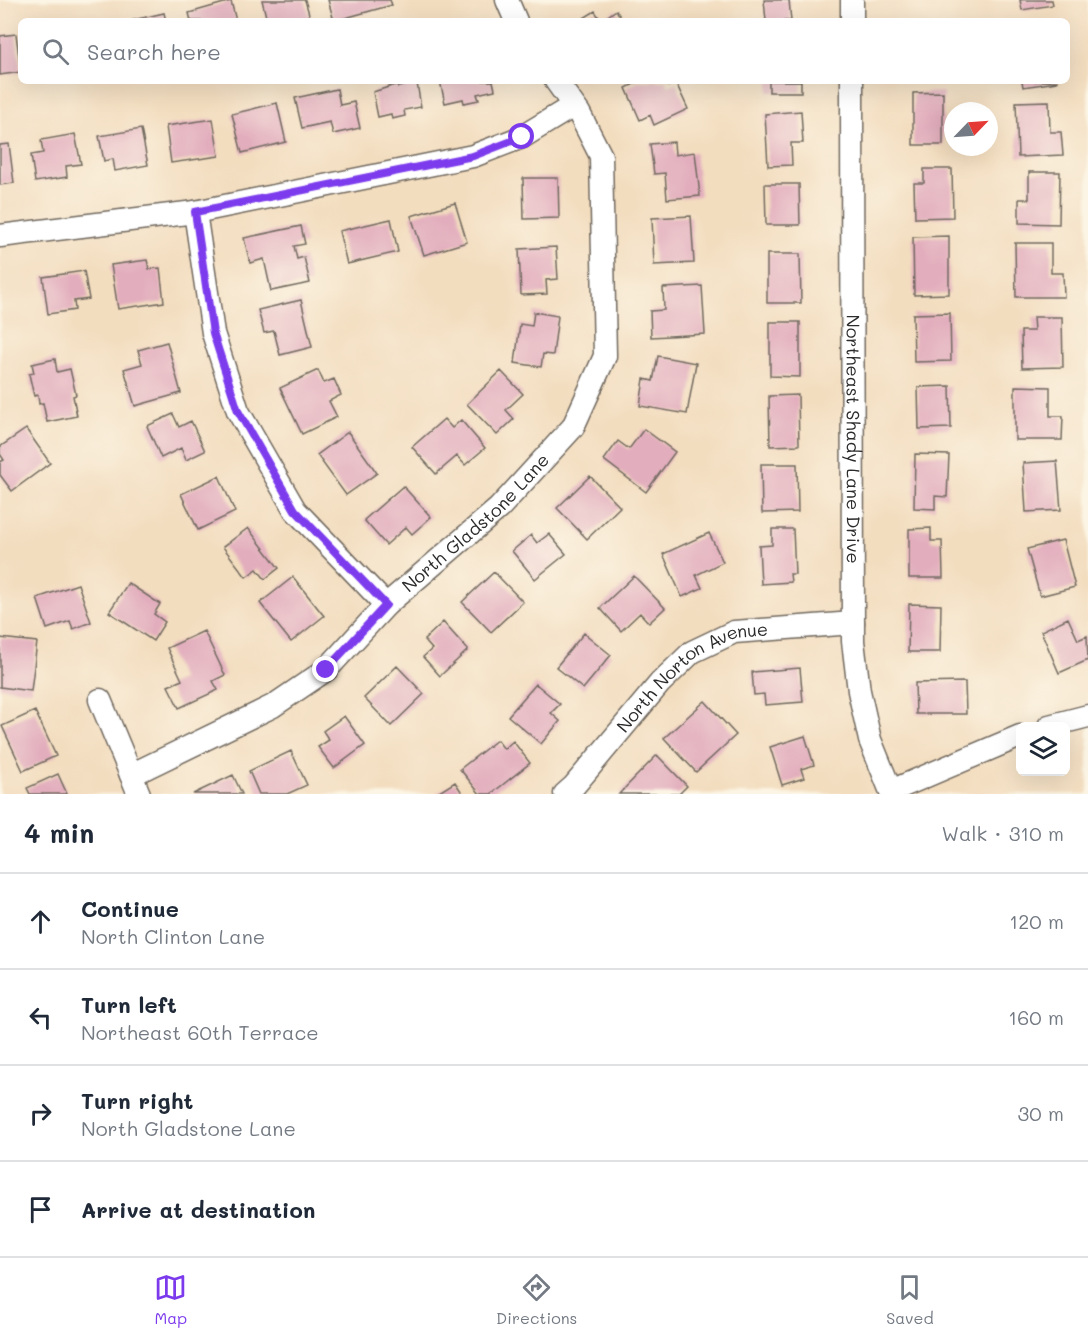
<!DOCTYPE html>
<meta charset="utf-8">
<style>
body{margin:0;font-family:Mali,sans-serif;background:#f6f6f7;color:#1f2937}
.controls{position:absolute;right:18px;bottom:18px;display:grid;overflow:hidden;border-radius:9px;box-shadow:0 6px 24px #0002}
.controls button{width:54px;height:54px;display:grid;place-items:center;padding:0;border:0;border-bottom:2px solid #e0e1e3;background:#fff;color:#1f2937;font:30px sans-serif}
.compass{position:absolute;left:944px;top:102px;width:54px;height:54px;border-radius:50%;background:#fff;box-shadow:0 6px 24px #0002;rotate:65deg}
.stop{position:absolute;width:18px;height:18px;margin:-14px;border:4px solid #7c3aed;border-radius:50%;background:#fff}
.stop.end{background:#7c3aed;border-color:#fff;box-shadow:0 2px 6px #0008}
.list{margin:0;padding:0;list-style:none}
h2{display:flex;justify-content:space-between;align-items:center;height:78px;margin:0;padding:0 24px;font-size:26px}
h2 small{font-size:20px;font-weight:400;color:#747a83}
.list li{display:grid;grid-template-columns:39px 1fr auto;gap:18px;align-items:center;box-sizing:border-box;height:96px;padding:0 24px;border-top:2px solid #e0e1e3}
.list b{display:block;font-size:22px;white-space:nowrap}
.list p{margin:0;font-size:20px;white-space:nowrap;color:#747a83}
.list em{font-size:20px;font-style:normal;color:#747a83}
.icon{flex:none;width:33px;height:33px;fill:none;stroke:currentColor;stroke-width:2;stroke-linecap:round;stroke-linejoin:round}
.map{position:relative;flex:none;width:1088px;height:794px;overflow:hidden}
.search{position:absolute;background:#fff;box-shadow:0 6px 24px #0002;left:18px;right:18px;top:18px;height:66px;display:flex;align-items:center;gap:15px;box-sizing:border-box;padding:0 21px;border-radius:9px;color:#747a83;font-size:22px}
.sheet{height:462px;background:#fff}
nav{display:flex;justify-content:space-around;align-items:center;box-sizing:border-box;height:84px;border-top:2px solid #e0e1e3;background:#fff;font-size:16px;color:#747a83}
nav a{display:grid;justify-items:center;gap:3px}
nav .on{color:#7c3aed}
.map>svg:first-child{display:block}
.building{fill:#e2adbd}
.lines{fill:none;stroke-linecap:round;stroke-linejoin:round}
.minor-casing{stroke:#71695f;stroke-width:25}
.minor{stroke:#fff;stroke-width:22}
.route{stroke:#7c3aed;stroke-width:8}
.labels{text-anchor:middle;stroke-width:4.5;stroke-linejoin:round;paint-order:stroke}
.street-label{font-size:18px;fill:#2b2b2b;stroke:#fcf5e5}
</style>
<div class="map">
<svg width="1088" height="794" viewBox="0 0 1088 794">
<rect width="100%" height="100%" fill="#fcf5e5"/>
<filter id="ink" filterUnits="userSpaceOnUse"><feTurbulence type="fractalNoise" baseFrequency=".0167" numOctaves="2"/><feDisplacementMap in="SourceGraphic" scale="12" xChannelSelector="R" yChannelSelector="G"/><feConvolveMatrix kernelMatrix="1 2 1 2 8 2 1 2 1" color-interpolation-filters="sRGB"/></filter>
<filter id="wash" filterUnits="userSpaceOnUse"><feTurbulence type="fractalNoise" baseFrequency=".008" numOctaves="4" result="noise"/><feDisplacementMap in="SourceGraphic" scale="24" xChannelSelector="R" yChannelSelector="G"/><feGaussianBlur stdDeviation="1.35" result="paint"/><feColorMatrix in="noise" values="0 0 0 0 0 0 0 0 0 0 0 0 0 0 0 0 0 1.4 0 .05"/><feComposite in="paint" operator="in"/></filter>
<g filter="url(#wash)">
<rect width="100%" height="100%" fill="#f3ddbf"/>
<g id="blocks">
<path class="building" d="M262 0H305L311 21H267Z
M328 0H390L392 5 334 21Z
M764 0H789L791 21H766Z
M1020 0H1052L1053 5 1022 10Z
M231 1 236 21H191L189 13Z
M616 10 623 21H579L595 11 601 21Z
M164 13 166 21H133V20Z
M16 34 21 72 0 75V36Z
M440 81H493L495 90 477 94 479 100 464 103 463 99 445 103Z
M640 81H666L668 86 676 83 688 109 654 125 650 115 640 120 626 88Z
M769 81H801V92H769Z
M1022 81H1057V82L1023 87Z
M417 83 421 107 404 110 405 116 392 119 391 114 378 117 373 92 398 84V87Z
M337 89 340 105 354 102 360 128 333 134 330 122 302 128 295 98Z
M943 92V145H913V93Z
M1049 101 1050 132H1061L1063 155 1018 157 1016 102Z
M277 103 286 142 242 153 232 114Z
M801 111 803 143H791L792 165 768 166 765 114Z
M213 119 219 156 171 163 166 126Z
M141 129 148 165 115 171 113 159 104 161 99 136Z
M75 134 81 164 66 166 67 177 35 182 31 155 43 153 41 140Z
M674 142 675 155 695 152 700 196 667 199 665 173 654 174 650 144Z
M9 144 14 183 0 185V145Z
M924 169H952L953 217 915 218 914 183H924Z
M1029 172H1060L1059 224 1019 223V199H1029Z
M523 178H558L559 218 524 219Z
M765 184H799L800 225H766Z
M455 203 467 242 424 255 411 216Z
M691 216 694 263 654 265 652 218Z
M391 219 398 252 347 264 339 231Z
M301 226 305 244 294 246 297 259 304 257 310 283 271 291 264 259 250 263 244 238Z
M949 236V294L914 295 913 237Z
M1015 243H1051V273H1063L1064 297H1016Z
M556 247 558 279 546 280 547 294 521 295 519 249Z
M767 254H800L801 303H767Z
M147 260 149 269 160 268 164 302 118 309 111 265Z
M84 271 89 299 74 301 75 310 48 314 43 277Z
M702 286 705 334 651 337 650 311 664 310 663 288Z
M301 300 312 347 280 355 274 331 264 333 258 310Z
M534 312 558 316 553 355 543 354 541 367 515 363 520 324 532 326Z
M950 313 951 361 914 362 913 314Z
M1033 317H1062L1063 367 1022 368 1021 331H1034Z
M770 322H800V377L770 376Z
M167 342 181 393 135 406 124 369 142 364 138 350Z
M658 356 696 363 687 414 640 406 644 379 653 381Z
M55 359 57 372 70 369 76 395 73 396 77 416 47 422 43 403 39 404 38 395 34 396 29 374 34 373 32 364Z
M318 370 324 383 334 379 341 395 329 401 337 417 302 434 280 388Z
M501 371 523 394 506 410 514 419 497 435 467 404Z
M950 386 951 428 919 429 918 387Z
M1015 386 1050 387V416H1063L1062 440H1015Z
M798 395 799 445 770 446 769 396Z
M173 414 179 427 191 421 205 451 186 460 181 448 161 458 147 426Z
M444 419 452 428 461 420 485 448 465 465 457 456 436 474 412 447Z
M26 429 50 463 12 491 0 475V462L4 460 0 454V447Z
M644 429 675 452 646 492 604 460 618 441 629 449Z
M348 432 377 473 346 495 317 455Z
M915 454 949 455 947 497 935 496V509L914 508Z
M1057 461 1061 510 1026 512 1023 463Z
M761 464H797L798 512 762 513Z
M219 476 235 512 198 530 181 494Z
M590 476 620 507 587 539 557 508Z
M403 486 431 517 412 534 406 527 386 545 364 520Z
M248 528 279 568 265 579 257 569 246 577 223 547Z
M931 528V541H942L943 578H909V529Z
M772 529H793L795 574H790L791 582 761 584 759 546 772 545Z
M709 533 723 562 696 575 702 588 682 597 663 554Z
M549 534 566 554 535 579 512 551 531 535 537 543Z
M1063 540 1075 587 1040 596 1027 549Z
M494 572 523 602 491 632 462 602Z
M634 576 665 608 649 623 640 613 621 631 600 608Z
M293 577 324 616 291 642 260 603Z
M128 583 160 604 154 614 165 622 153 641 109 612Z
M78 584 91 622 73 629 70 621 47 629 37 598Z
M909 604 941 605 940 652H908Z
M1068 618 1078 640 1087 636 1088 660 1059 673 1041 631Z
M443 622 468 650 440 676 423 657 432 649 424 640Z
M204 631 225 675 213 681 218 690 179 708 168 686 182 680 167 648Z
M584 633 611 655 583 689 556 667Z
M0 638 37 642 31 691 0 687Z
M397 666 424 694 391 726 364 698Z
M800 668 803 702 765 705 764 694 754 695 752 672Z
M965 682 966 714H916L915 683Z
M536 684 560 704 551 713 560 721 541 744 508 716Z
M705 701 736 735 696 772 664 738Z
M35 711 56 756 23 771 2 726Z
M344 716 365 745 334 768 318 747 329 740 323 731Z
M805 736 814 765 801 769 804 778 782 785 770 747Z
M497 740 504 749 513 741 530 763 491 794H480L460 769Z
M291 751 307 785 287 794H259L249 771Z
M657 755 687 786 679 794H619Z
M58 774 67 794H30L27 788Z
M233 775 242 794H193Z
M455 782 463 794H436Z"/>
</g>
</g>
<g filter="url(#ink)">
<use href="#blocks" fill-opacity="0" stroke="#71695f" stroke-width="1.5"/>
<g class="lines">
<defs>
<g id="minor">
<path d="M507 0 516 21"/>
<path d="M852 0V21"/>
<path id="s1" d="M852 81 853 641 859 691 870 740 892 794"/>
<path d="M195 212 213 333 238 411 295 510 386 605"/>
<path d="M0 236 195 212 473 156 522 137 573 106"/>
<path d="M100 700 139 794"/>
<path d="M1049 726 1088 716"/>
<path id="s2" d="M131 775 273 706 326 670 386 605 499 508 573 427 605 356 601 156 579 113 556 81"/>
<path d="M891 791 1020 736"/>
<path id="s3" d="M565 794 574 786 660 683 692 652 734 632 853 623"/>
</g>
</defs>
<use href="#minor" class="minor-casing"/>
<use href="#minor" class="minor"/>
</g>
</g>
<g class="lines" filter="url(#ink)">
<path class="route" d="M326 670 386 605 295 510 238 411 213 333 195 212 473 156 522 137"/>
</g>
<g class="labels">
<g class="street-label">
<text dy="6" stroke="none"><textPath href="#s1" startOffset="358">Northeast Shady Lane Drive</textPath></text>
<text dy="6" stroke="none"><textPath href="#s2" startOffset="432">North Gladstone Lane</textPath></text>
<text dy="6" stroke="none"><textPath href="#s3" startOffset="178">North Norton Avenue</textPath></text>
</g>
</g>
</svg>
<div class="controls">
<button><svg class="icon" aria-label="layers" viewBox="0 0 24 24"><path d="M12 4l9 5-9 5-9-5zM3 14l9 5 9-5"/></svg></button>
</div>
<svg class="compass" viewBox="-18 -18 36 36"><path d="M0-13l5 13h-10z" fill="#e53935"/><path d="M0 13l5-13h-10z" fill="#747a83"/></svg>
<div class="stop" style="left:522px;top:137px"></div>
<div class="stop end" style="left:326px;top:670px"></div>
<div class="search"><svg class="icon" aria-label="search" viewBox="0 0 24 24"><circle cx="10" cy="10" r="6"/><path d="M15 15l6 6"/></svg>Search here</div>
</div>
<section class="sheet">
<h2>4 min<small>Walk · 310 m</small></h2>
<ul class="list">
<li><svg class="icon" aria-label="ahead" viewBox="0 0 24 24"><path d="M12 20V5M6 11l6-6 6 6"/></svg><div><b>Continue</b><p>North Clinton Lane</p></div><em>120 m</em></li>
<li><svg class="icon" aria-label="left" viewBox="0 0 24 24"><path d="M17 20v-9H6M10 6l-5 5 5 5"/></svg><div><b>Turn left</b><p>Northeast 60th Terrace</p></div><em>160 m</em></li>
<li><svg class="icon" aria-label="right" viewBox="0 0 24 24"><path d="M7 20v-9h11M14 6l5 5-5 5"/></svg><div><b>Turn right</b><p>North Gladstone Lane</p></div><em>30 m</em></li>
<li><svg class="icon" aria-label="arrive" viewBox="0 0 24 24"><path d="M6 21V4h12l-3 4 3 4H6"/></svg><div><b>Arrive at destination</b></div></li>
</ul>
</section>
<nav>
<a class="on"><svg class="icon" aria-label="map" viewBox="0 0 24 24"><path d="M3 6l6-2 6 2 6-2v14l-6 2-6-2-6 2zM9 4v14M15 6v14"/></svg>Map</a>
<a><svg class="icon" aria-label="directions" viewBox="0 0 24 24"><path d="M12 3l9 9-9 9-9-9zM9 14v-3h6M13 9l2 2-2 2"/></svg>Directions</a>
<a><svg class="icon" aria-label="saved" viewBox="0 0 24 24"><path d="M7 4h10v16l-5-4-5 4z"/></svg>Saved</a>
</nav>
